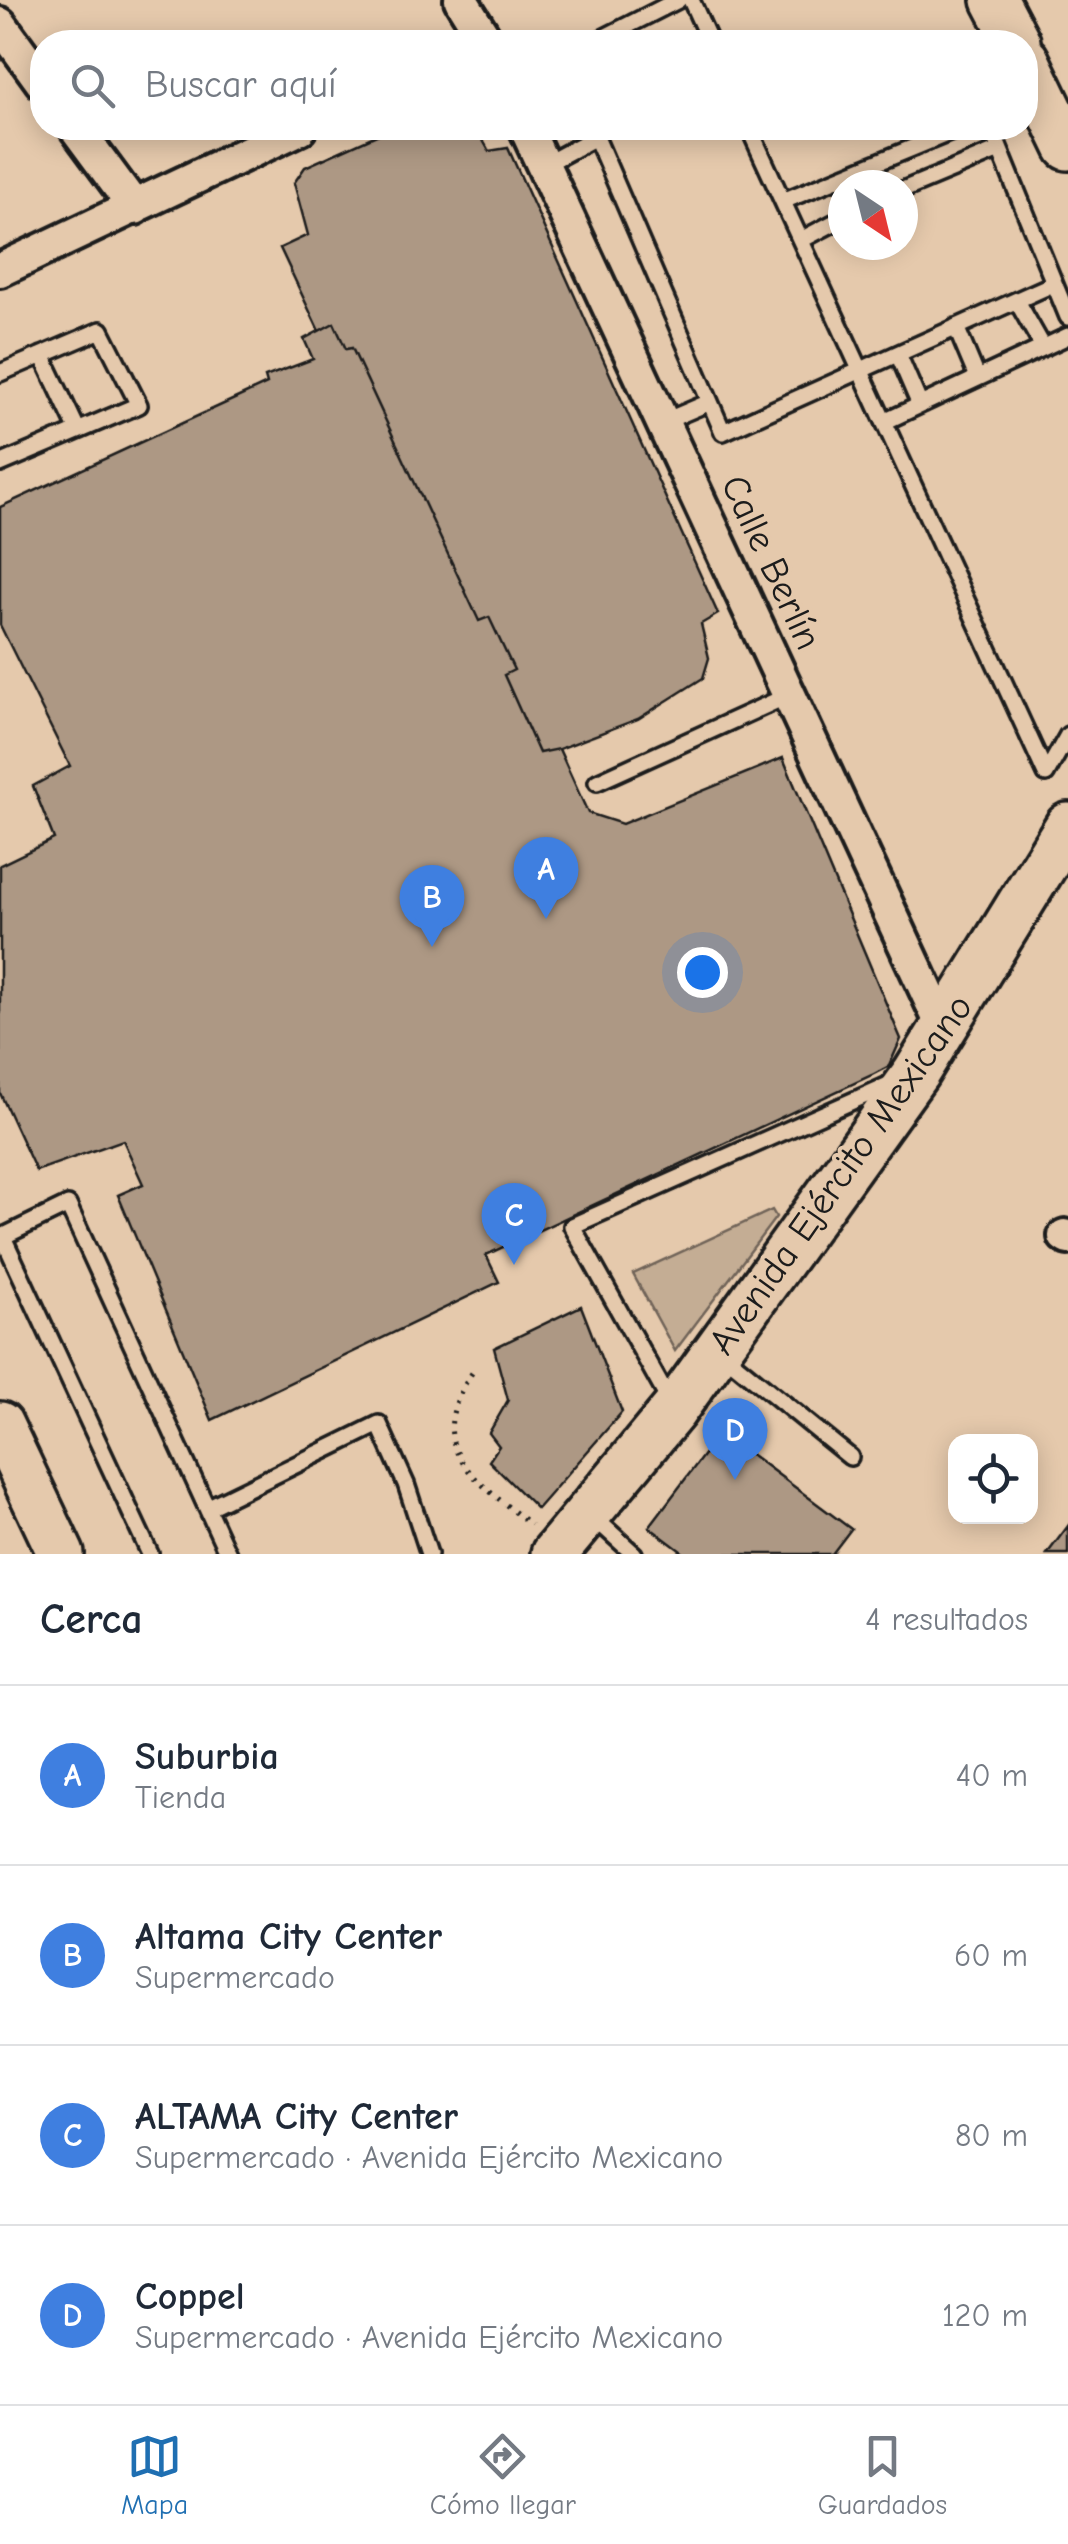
<!DOCTYPE html>
<html lang="es">
<meta charset="utf-8">
<style>
body{margin:0;font-family:"Comic Neue",sans-serif;background:#f6f6f7;color:#1f2937}
.controls{position:absolute;right:30px;bottom:30px;display:grid;overflow:hidden;border-radius:20px;box-shadow:0 5px 25px #0003}
.controls button{width:90px;height:90px;display:grid;place-items:center;padding:0;border:0;border-bottom:2px solid #e0e1e3;background:#fff;color:#1f2937;font:50px sans-serif}
.compass{position:absolute;left:828px;top:170px;width:90px;height:90px;border-radius:50%;background:#fff;box-shadow:0 5px 25px #0003;rotate:145deg}
.you{position:absolute;left:702px;top:972px;width:35px;height:35px;margin:-25px;border:8px solid #fff;border-radius:50%;background:#1a73e8;box-shadow:0 0 0 15px #1a73e833}
.badge{display:grid;place-items:center;width:65px;height:65px;border-radius:50%;background:#1f6fb2;color:#fff;font-size:32px;font-weight:700}
.pin{position:absolute;translate:-50% -82px;filter:drop-shadow(0 2px 5px #0008)}
.pin::after{content:'';position:absolute;top:52px;width:35px;height:30px;background:inherit;clip-path:polygon(0 0,100% 0,50% 100%)}
.list{margin:0;padding:0;list-style:none}
h2{display:flex;justify-content:space-between;align-items:center;height:130px;margin:0;padding:0 40px;font-size:42px}
h2 small{font-size:32px;font-weight:400;color:#747a83}
.list li{display:grid;grid-template-columns:65px 1fr auto;gap:30px;align-items:center;box-sizing:border-box;height:180px;padding:0 40px;border-top:2px solid #e0e1e3}
.list b{display:block;font-size:38px;white-space:nowrap}
.list p{margin:0;font-size:32px;white-space:nowrap;color:#747a83}
.list em{font-size:32px;font-style:normal;color:#747a83}
.icon{flex:none;width:55px;height:55px;fill:none;stroke:currentColor;stroke-width:2;stroke-linecap:round;stroke-linejoin:round}
.map{position:relative;flex:none;width:1068px;height:1554px;overflow:hidden}
.search{position:absolute;background:#fff;box-shadow:0 5px 25px #0003;left:30px;right:30px;top:30px;height:110px;display:flex;align-items:center;gap:25px;box-sizing:border-box;padding:0 35px;border-radius:40px;color:#747a83;font-size:38px}
.sheet{height:850px;background:#fff}
nav{display:flex;justify-content:space-around;align-items:center;box-sizing:border-box;height:140px;border-top:2px solid #e0e1e3;background:#fff;font-size:28px;color:#747a83}
nav a{display:grid;justify-items:center;gap:5px}
nav .on{color:#1f6fb2}
.map>svg:first-child{display:block}
.green{fill:#c4ad94;stroke:#706458;stroke-width:2.5}
.building{fill:#ad9884;stroke:#1c1c1c;stroke-width:2.5}
.lines{fill:none;stroke-linecap:round;stroke-linejoin:round}
.lane-casing{stroke:#1c1c1c;stroke-width:22}
.street-casing{stroke:#1c1c1c;stroke-width:40}
.secondary-casing{stroke:#1c1c1c;stroke-width:52}
.path{stroke:#1c1c1c;stroke-width:5;stroke-dasharray:2.5 8;stroke-linecap:butt}
.lane{stroke:#e5c9ac;stroke-width:15}
.street{stroke:#e5c9ac;stroke-width:32}
.secondary{stroke:#e5c9ac;stroke-width:45}
.labels{text-anchor:middle;stroke-width:8;stroke-linejoin:round;paint-order:stroke}
.street-label{font-size:38px;fill:#1c1c1c;stroke:#e5c9ac}
</style>
<div class="map">
<svg width="1068" height="1554" viewBox="0 0 1068 1554">
<rect width="100%" height="100%" fill="#e5c9ac"/>
<filter id="ink" filterUnits="userSpaceOnUse"><feTurbulence type="fractalNoise" baseFrequency=".01" numOctaves="2"/><feDisplacementMap in="SourceGraphic" scale="20" xChannelSelector="R" yChannelSelector="G"/><feConvolveMatrix kernelMatrix="1 2 1 2 8 2 1 2 1" color-interpolation-filters="sRGB"/></filter>
<g filter="url(#ink)">
<path class="green" d="M772 1210 776 1217 675 1351 633 1274Z"/>
<path class="building" d="M392 128H476L489 151 508 148 718 614 701 624 709 658 703 678 638 719 559 749 539 753 504 675 514 670 489 617 479 621 352 348 346 349 334 323 319 331 280 248 308 235 294 183 305 167Z
M334 323 346 349 352 348 479 621 489 617 514 670 504 675 539 753 559 749 588 813 622 824 783 758 901 1039 889 1066 872 1075 486 1255 499 1282 212 1420 118 1195 143 1184 123 1140 36 1171 0 1093V865L54 839 33 786 70 766 0 625V507L267 384 265 377 313 359 304 339Z
M581 1306 622 1412 537 1509 489 1461 499 1446 489 1433 508 1400 494 1348Z
M721 1432 851 1529 832 1554H685L649 1527Z
M1068 1526V1554H1047Z"/>
<g class="lines">
<defs>
<path id="lane" d="M691 0 710 42
M595 42 678 0
M592 128 723 432 1053 284
M749 128 1046 774 1068 735
M991 128 1068 317
M544 165 596 137
M903 190 999 150
M783 201 961 128
M801 240 843 218
M1017 301 1043 347
M956 327 977 377
M898 354 920 405
M42 355 78 431
M0 373 101 330 139 405 0 464
M886 421 1068 336
M663 422 710 402
M597 782 789 695
M3 1237 150 1554
M0 1238 68 1205 228 1554
M721 1352 850 1457
M671 1404 572 1226 895 1082
M207 1508 379 1424 406 1484 429 1554
M590 1514 634 1554"/>
<path id="street" d="M461 0 487 42
M0 24 42 82
M76 128 135 208
M526 128 945 1031
M0 270 300 128
M1065 1236 1068 1238"/>
<path id="secondary" d="M995 0 1017 42
M1026 60 1068 147
M0 1425 61 1554
M554 1554 674 1410 916 1073 1068 826"/>
</defs>
<use href="#lane" class="lane-casing"/>
<use href="#street" class="street-casing"/>
<use href="#secondary" class="secondary-casing"/>
<path class="path" d="M472 1373C421 1449 474 1478 531 1525"/>
<use href="#lane" class="lane"/>
<use href="#street" class="street"/>
<use href="#secondary" class="secondary"/>
</g>
</g>
<g class="labels">
<g class="street-label">
<text transform="translate(772 562) rotate(65)" y="13">Calle Berlín</text>
<text transform="translate(840 1174) rotate(-55)" y="13">Avenida Ejército Mexicano</text>
</g>
</g>
</svg>
<div class="controls">
<button><svg class="icon" aria-label="locate" viewBox="0 0 24 24"><circle cx="12" cy="12" r="6"/><path d="M12 2v4M12 18v4M2 12h4M18 12h4"/></svg></button>
</div>
<svg class="compass" viewBox="-18 -18 36 36"><path d="M0-13l5 13h-10z" fill="#e53935"/><path d="M0 13l5-13h-10z" fill="#747a83"/></svg>
<div class="you"></div>
<div class="pin badge" style="left:546px;top:919px;background:#3f7fe0">A</div>
<div class="pin badge" style="left:432px;top:947px;background:#3f7fe0">B</div>
<div class="pin badge" style="left:514px;top:1265px;background:#3f7fe0">C</div>
<div class="pin badge" style="left:735px;top:1480px;background:#3f7fe0">D</div>
<div class="search"><svg class="icon" aria-label="search" viewBox="0 0 24 24"><circle cx="10" cy="10" r="6"/><path d="M15 15l6 6"/></svg>Buscar aquí</div>
</div>
<section class="sheet">
<h2>Cerca<small>4 resultados</small></h2>
<ul class="list">
<li><span class="badge" style="background:#3f7fe0">A</span><div><b>Suburbia</b><p>Tienda</p></div><em>40 m</em></li>
<li><span class="badge" style="background:#3f7fe0">B</span><div><b>Altama City Center</b><p>Supermercado</p></div><em>60 m</em></li>
<li><span class="badge" style="background:#3f7fe0">C</span><div><b>ALTAMA City Center</b><p>Supermercado · Avenida Ejército Mexicano</p></div><em>80 m</em></li>
<li><span class="badge" style="background:#3f7fe0">D</span><div><b>Coppel</b><p>Supermercado · Avenida Ejército Mexicano</p></div><em>120 m</em></li>
</ul>
</section>
<nav>
<a class="on"><svg class="icon" aria-label="map" viewBox="0 0 24 24"><path d="M3 6l6-2 6 2 6-2v14l-6 2-6-2-6 2zM9 4v14M15 6v14"/></svg>Mapa</a>
<a><svg class="icon" aria-label="directions" viewBox="0 0 24 24"><path d="M12 3l9 9-9 9-9-9zM9 14v-3h6M13 9l2 2-2 2"/></svg>Cómo llegar</a>
<a><svg class="icon" aria-label="saved" viewBox="0 0 24 24"><path d="M7 4h10v16l-5-4-5 4z"/></svg>Guardados</a>
</nav>
